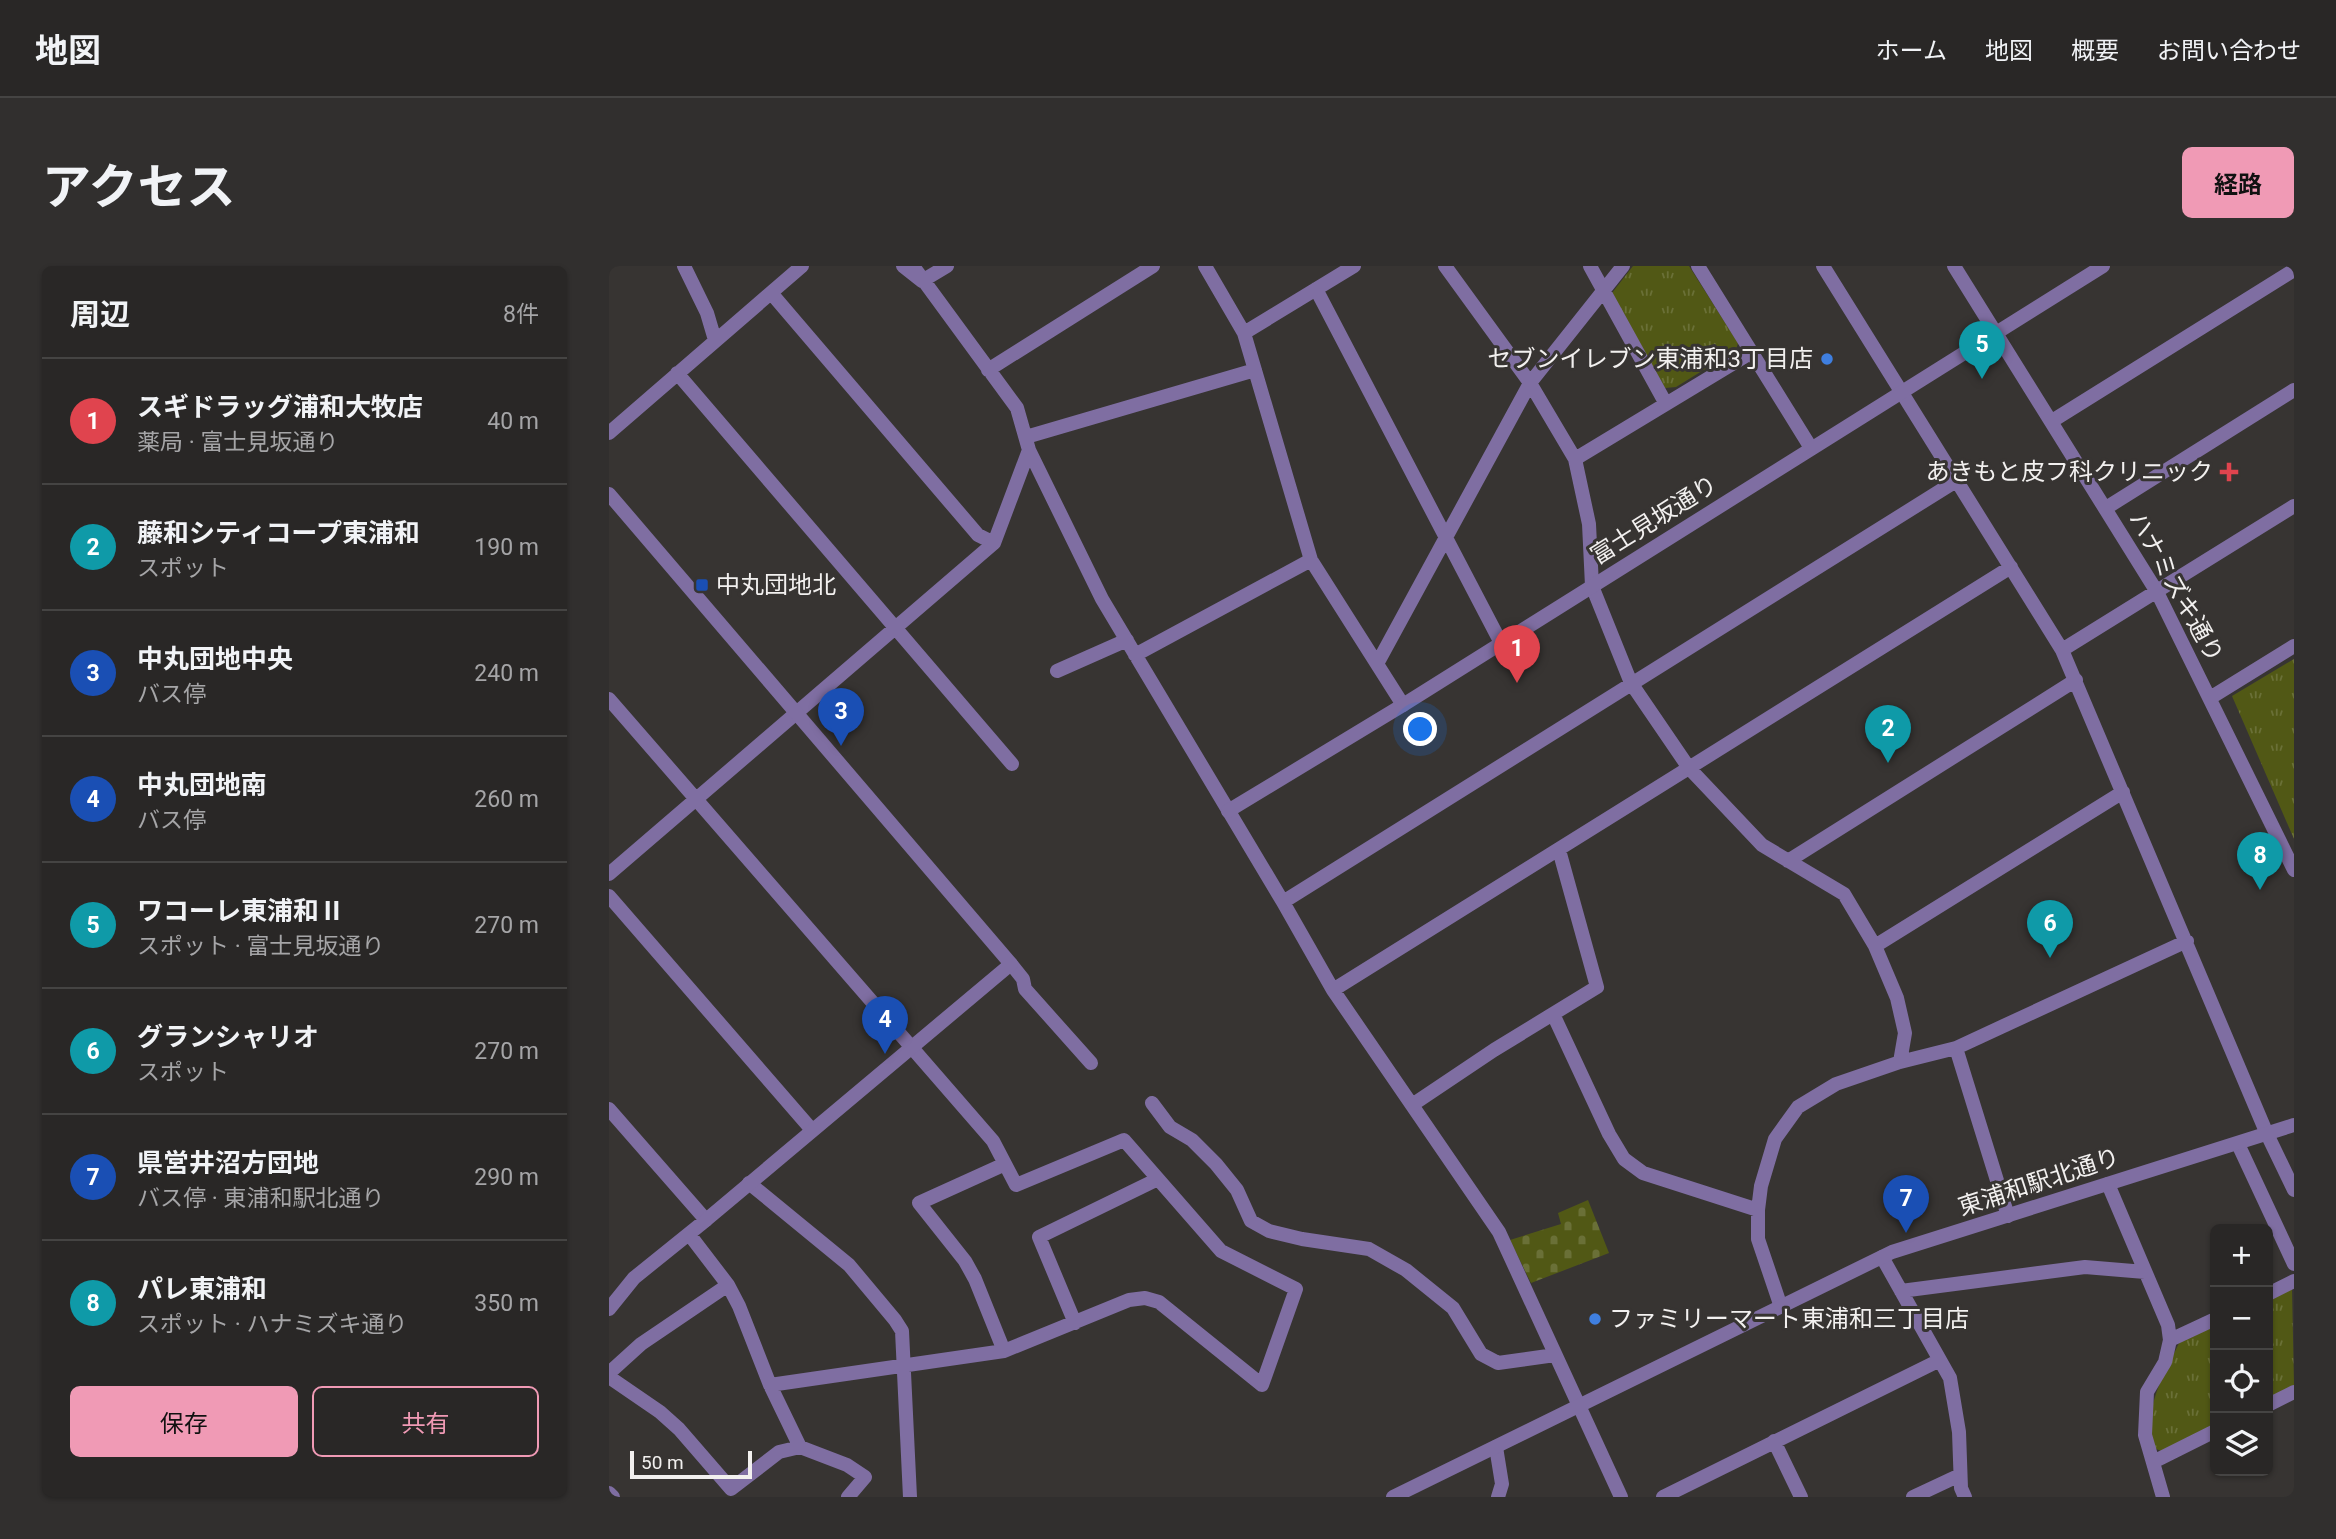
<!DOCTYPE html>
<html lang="ja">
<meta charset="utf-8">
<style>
body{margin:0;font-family:Roboto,"Noto Sans JP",sans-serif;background:#312f2e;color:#f1f3f6}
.controls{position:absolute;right:21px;bottom:21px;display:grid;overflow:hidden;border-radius:10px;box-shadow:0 2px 5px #0004}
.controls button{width:63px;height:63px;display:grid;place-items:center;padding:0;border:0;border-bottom:2px solid #454443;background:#292726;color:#f1f3f6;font:35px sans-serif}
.scale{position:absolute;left:21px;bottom:18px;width:122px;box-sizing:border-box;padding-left:7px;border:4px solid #f2f0ef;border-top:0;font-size:19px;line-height:24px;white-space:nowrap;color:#f2f0ef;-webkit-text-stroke:5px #373432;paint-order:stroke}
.you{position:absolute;left:812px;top:464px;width:24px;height:24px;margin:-18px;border:5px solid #fff;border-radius:50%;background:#1a73e8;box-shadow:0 0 0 10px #1a73e833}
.badge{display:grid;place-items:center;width:46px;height:46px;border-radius:50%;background:#f09ab5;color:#fff;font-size:23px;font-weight:700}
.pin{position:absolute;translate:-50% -58px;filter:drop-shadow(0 2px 4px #0008)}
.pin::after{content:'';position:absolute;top:37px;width:24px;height:21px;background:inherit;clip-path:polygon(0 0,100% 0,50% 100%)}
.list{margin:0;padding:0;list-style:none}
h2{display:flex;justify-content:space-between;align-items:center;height:91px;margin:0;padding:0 28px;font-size:30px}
h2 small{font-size:23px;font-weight:400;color:#a5a5a7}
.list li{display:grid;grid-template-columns:46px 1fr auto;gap:21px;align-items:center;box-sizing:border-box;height:126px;padding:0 28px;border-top:2px solid #454443}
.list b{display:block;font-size:26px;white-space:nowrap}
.list p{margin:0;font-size:23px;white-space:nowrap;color:#a5a5a7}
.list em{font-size:23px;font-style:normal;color:#a5a5a7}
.actions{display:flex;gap:14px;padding:21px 28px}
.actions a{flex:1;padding:16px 0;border:2px solid #f09ab5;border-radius:10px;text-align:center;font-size:24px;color:#f09ab5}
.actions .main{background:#f09ab5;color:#111}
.icon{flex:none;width:38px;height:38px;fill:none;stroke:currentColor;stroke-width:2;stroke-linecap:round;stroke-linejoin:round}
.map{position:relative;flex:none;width:1685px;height:1231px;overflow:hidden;border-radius:10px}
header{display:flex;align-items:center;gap:42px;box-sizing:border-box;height:98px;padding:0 35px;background:#292726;border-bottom:2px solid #454443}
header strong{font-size:33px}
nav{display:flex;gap:38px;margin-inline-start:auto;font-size:24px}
.intro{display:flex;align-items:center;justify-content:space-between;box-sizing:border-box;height:168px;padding:0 42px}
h1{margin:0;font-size:49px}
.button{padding:18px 32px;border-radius:10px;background:#f09ab5;color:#111;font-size:24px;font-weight:700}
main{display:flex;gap:42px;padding:0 42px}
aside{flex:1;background:#292726;border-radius:10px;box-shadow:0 2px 5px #0004}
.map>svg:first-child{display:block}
.cemetery{fill:url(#cemetery-stones)}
.park{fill:url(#park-tufts)}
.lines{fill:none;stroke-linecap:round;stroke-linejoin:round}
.minor{stroke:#7f6ea2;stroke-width:14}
.tertiary{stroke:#7f6ea2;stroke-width:14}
.shop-dot{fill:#3f7fe0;stroke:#373432;stroke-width:2.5}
.health-dot{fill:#e0444e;stroke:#373432;stroke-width:2.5}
.transit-dot{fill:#1a4fb4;stroke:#373432;stroke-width:2.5}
.labels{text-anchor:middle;stroke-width:6;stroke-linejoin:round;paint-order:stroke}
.poi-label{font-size:24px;fill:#f2f0ef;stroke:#373432;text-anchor:end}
.street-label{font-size:24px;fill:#f2f0ef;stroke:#373432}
</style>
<header>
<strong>地図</strong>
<nav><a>ホーム</a><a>地図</a><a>概要</a><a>お問い合わせ</a></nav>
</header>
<div class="intro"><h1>アクセス</h1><a class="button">経路</a></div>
<main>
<aside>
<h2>周辺<small>8件</small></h2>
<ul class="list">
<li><span class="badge" style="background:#e0444e">1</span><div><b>スギドラッグ浦和大牧店</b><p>薬局 · 富士見坂通り</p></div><em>40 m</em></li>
<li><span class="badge" style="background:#0f9aa8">2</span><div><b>藤和シティコープ東浦和</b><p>スポット</p></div><em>190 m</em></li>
<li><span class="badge" style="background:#1a4fb4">3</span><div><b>中丸団地中央</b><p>バス停</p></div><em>240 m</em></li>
<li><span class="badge" style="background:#1a4fb4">4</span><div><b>中丸団地南</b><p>バス停</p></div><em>260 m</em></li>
<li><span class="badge" style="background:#0f9aa8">5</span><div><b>ワコーレ東浦和Ⅱ</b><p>スポット · 富士見坂通り</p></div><em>270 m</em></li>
<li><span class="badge" style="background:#0f9aa8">6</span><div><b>グランシャリオ</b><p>スポット</p></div><em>270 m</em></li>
<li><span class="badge" style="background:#1a4fb4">7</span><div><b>県営井沼方団地</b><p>バス停 · 東浦和駅北通り</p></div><em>290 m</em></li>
<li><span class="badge" style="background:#0f9aa8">8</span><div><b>パレ東浦和</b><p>スポット · ハナミズキ通り</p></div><em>350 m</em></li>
</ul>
<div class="actions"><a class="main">保存</a><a>共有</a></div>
</aside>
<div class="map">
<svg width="1685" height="1231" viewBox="0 0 1685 1231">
<defs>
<pattern id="cemetery-stones" width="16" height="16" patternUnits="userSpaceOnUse" patternTransform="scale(1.75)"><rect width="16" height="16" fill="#515815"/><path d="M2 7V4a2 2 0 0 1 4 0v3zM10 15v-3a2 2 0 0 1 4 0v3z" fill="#6a7037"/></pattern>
<pattern id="park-tufts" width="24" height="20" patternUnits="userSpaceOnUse" patternTransform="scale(1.75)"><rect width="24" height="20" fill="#515815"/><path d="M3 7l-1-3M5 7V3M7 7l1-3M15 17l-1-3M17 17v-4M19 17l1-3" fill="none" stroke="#6a7037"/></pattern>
</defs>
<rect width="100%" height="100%" fill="#373432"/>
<path class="cemetery" d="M979 934 1000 987 922 1017 901 974 952 958 949 947Z"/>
<path class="park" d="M1024 0H1080L1129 77 1127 84 1067 121 1056 122 1003 27Z
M1685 393V573L1623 430Z
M1683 1022 1685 1119 1659 1132V1034Z
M1606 1059V1159L1552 1185 1545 1182C1533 1143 1554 1112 1570 1077Z"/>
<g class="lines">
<path class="minor" d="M75 0 98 47 106 74
M294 0 313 15 338 0
M304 0 408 142 420 184 493 333 674 636 724 724 890 966 1012 1231
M596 0 635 67 702 294 794 439
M836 0 921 117 966 193 980 258 983 320 1022 417 1080 502 1153 579 1235 628 1266 680 1288 732 1296 767 1291 796
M981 0 1057 138
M1089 0 1202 182
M1214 0 1453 384 1658 868 1685 924
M1345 0 1548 326 1685 604
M707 23 892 377
M163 28 369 269 385 277
M635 67 745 0
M379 104 544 0
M68 107 403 498
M1443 155 1685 4
M0 167 193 0
M417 171 646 104
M966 193 1143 86
M1497 242 1685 124
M1453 384 1685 240
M526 389 702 294
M768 398 921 117 1014 0
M448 405 518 374
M1601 432 1685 380
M0 433 384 875 407 919 515 874 612 985 687 1023 653 1119 550 1036 536 1032 520 1034 395 1085 161 1119
M1179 595 1467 414
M0 608 385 277 420 184
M0 630 203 864
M674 636 1347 215
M1266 680 1514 526
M402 698 414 713 416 723 482 797
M724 724 1402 301
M944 748 1000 868 1015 893 1034 907 1149 944
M1347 782 1399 950
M543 837 561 861 583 874 607 898 628 924 642 955 660 965 693 973 760 983 797 1004 844 1042 872 1088 889 1097 946 1089
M803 839 885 784 988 721 950 584
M0 843 97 954 25 1012 0 1043
M1629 878 1685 998
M140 917 240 999 286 1054 293 1065 301 1231
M1499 918 1559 1059 1561 1074 1556 1096 1538 1126 1536 1169 1554 1231
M80 968 119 1019 130 1040 161 1119 191 1181 238 1199 256 1211 239 1231
M1273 991 1341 1112 1350 1166 1352 1222 1356 1231
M1292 1025 1476 1001 1536 1006
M1659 1028 1685 1015
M1172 1041 1149 973V944L1152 920 1166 873 1189 841 1227 818 1291 796 1347 782 1578 675
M466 1057 430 971 549 913
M1561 1074 1606 1053
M395 1085 366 1013 356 995 310 937 396 898
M0 1107 32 1078 119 1019
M0 1111 51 1146 70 1163 122 1223 170 1186 191 1181
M1659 1139 1685 1126
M1165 1175 1192 1231
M887 1181 893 1218 889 1231
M1544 1196 1606 1165
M0 1227 4 1231
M1054 1231 1331 1094
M1304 1231 1351 1209"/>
<path class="tertiary" d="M0 228 402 698 97 954
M619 545 794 439 1494 0
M784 1231 1283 986 1685 859"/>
</g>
<g class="shop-dot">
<circle cx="1218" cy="93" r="7"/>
<circle cx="986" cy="1053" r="7"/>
</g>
<path class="health-dot" d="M1616.5 195.5h7v7h7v7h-7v7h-7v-7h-7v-7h7z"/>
<rect class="transit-dot" x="86" y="312" width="14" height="14" rx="3.5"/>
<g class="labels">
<g class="poi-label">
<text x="1204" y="101">セブンイレブン東浦和3丁目店</text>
<text x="1604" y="214">あきもと皮フ科クリニック</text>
<text x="107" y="327" text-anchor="start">中丸団地北</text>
<text x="1000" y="1061" text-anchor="start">ファミリーマート東浦和三丁目店</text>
</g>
<g class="street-label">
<text transform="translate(1045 254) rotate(-32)" y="8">富士見坂通り</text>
<text transform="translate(1567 321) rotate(61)" y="8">ハナミズキ通り</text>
<text transform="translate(1430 916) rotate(-18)" y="8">東浦和駅北通り</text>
</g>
</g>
</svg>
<div class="controls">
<button>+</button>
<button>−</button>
<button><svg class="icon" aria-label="locate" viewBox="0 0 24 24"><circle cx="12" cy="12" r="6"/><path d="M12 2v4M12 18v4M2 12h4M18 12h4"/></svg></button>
<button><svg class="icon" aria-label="layers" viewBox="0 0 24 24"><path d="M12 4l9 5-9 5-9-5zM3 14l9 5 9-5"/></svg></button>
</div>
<div class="scale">50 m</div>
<div class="you"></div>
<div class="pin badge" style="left:908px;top:417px;background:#e0444e">1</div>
<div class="pin badge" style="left:1279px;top:497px;background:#0f9aa8">2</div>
<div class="pin badge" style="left:232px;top:480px;background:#1a4fb4">3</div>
<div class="pin badge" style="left:276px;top:788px;background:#1a4fb4">4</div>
<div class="pin badge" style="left:1373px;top:113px;background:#0f9aa8">5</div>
<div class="pin badge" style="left:1441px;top:692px;background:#0f9aa8">6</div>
<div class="pin badge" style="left:1297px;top:967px;background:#1a4fb4">7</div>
<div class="pin badge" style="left:1651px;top:624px;background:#0f9aa8">8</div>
</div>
</main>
